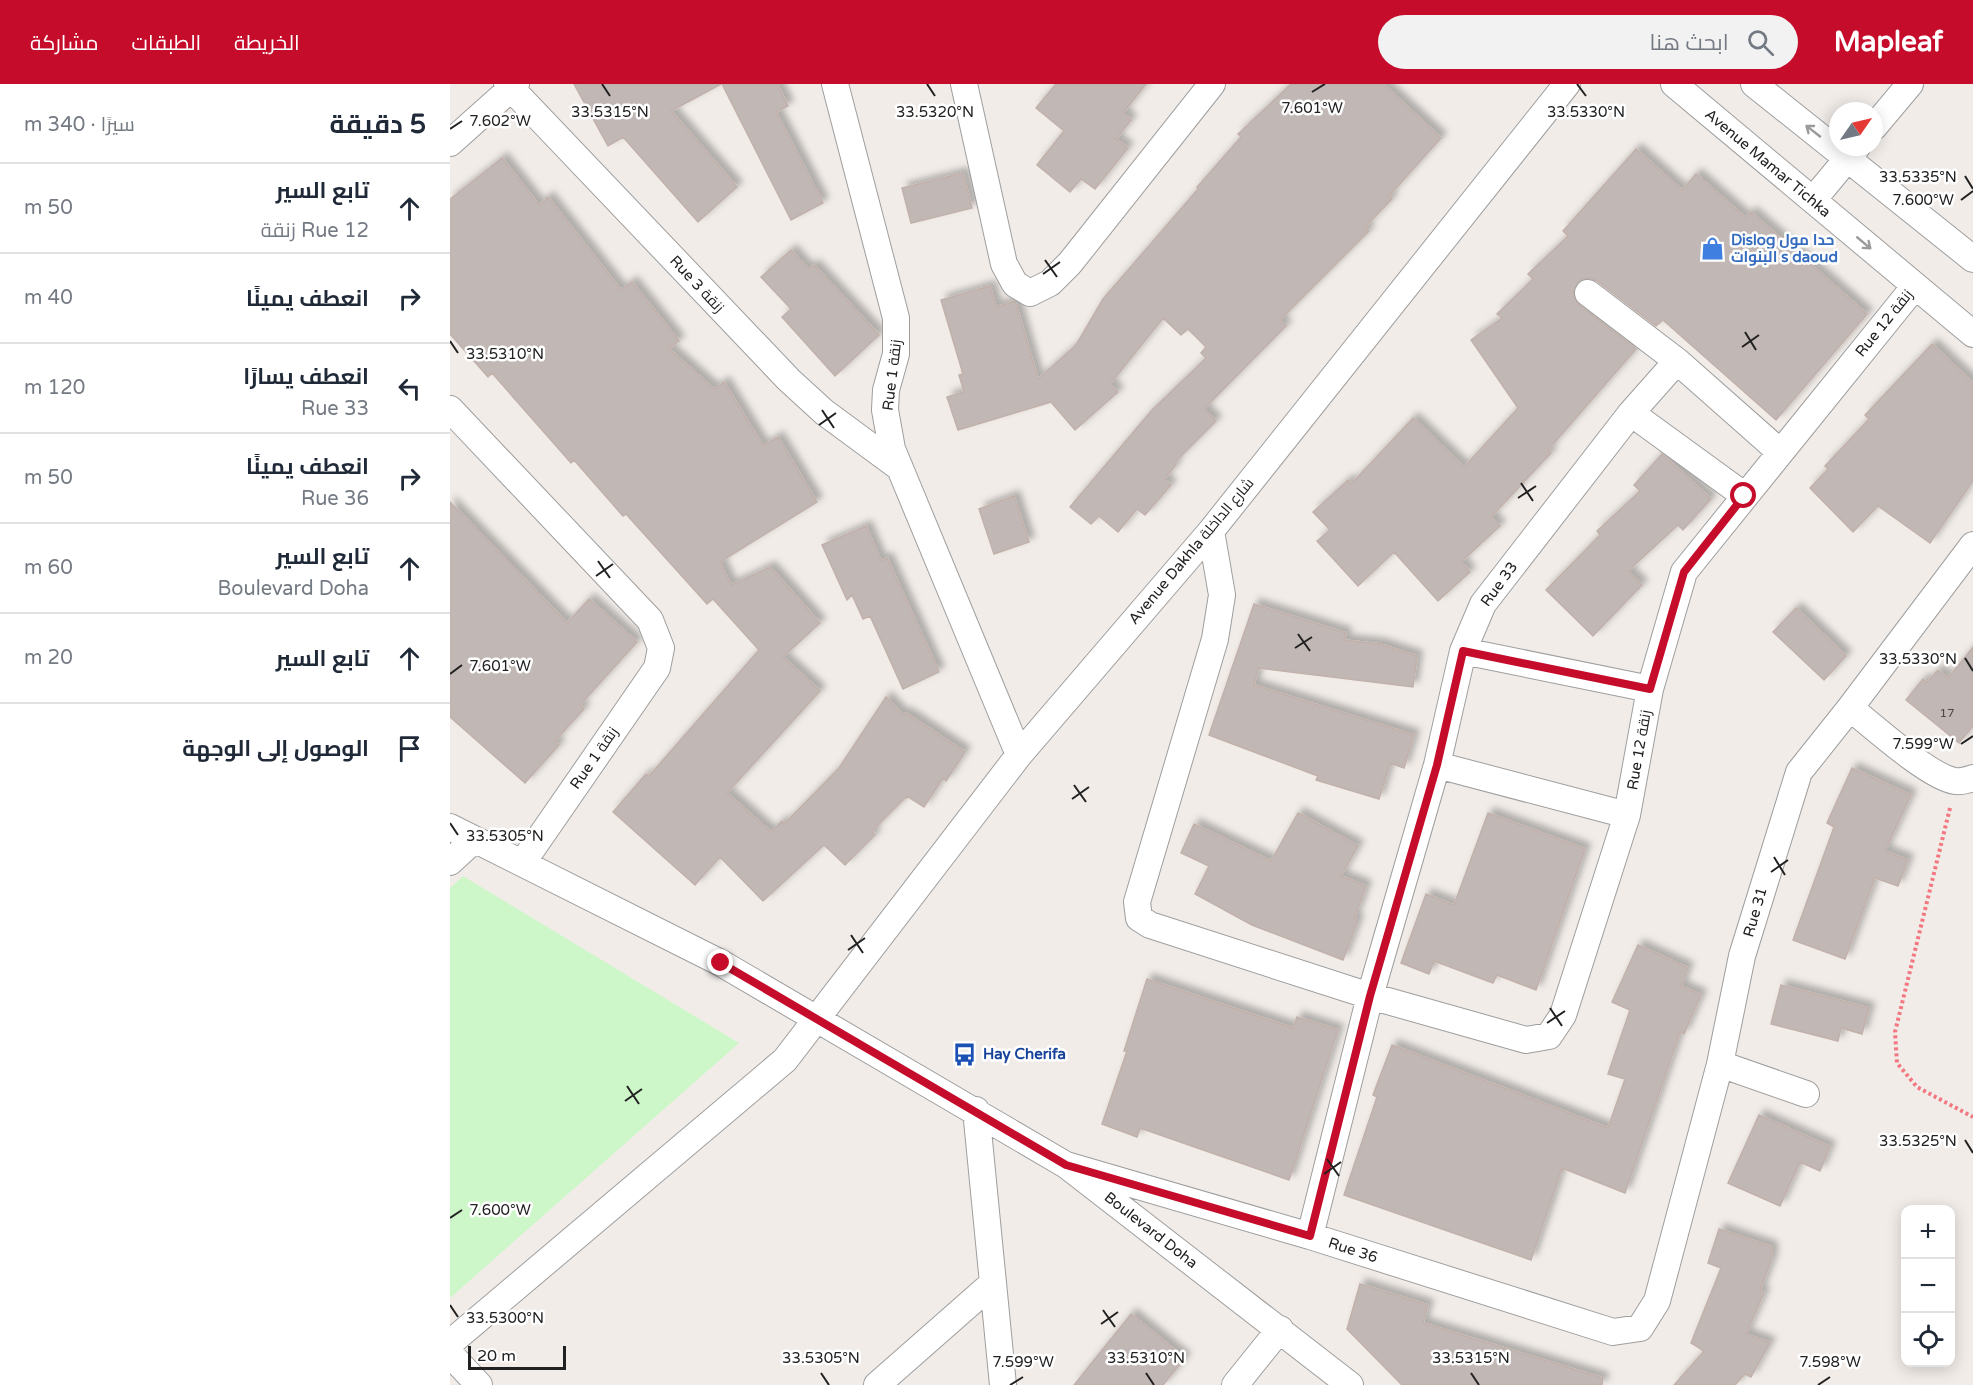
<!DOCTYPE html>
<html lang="ar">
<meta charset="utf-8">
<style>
body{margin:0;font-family:"Varela Round",Cairo,sans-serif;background:#f2f2f3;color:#1f2937;direction:rtl}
.controls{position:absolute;right:18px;bottom:18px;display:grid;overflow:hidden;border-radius:12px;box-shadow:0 3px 15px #0003}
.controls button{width:54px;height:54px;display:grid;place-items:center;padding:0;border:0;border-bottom:2px solid #e0e1e3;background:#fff;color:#1f2937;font:30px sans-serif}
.compass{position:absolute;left:1379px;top:18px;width:54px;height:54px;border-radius:50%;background:#fff;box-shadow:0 3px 15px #0003;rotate:56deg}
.scale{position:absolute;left:18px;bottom:15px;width:98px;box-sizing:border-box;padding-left:6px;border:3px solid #212121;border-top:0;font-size:16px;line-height:21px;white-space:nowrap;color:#212121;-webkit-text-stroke:4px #fff;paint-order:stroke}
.stop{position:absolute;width:18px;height:18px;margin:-14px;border:4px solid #c60c2b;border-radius:50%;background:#fff}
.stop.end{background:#c60c2b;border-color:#fff;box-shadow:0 2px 6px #0008}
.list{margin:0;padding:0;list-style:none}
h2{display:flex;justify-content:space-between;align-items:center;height:78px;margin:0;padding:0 24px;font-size:26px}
h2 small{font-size:20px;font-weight:400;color:#747a83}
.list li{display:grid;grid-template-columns:39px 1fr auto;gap:18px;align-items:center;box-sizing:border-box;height:90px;padding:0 24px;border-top:2px solid #e0e1e3}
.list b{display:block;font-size:22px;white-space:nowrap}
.list p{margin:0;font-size:20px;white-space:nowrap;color:#747a83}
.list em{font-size:20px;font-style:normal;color:#747a83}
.icon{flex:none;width:33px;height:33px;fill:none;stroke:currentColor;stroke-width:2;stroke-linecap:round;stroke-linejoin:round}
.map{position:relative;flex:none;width:1523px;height:1301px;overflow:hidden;direction:ltr}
header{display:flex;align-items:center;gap:36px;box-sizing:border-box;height:84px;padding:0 30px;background:#c60c2b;color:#fff}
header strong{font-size:28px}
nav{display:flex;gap:33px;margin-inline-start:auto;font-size:21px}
.search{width:420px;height:54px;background:#f2f2f3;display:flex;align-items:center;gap:15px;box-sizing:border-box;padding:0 21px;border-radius:33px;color:#747a83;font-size:22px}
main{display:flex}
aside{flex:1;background:#fff}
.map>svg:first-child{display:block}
.park{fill:#cdf7c9}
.building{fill:#c1b7b4;stroke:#c2b1ab;stroke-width:1.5;filter:url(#shadow)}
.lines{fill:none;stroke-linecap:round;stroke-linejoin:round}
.minor-casing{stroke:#9e9e9e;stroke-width:28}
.path{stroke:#f27780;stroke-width:4;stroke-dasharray:3 3;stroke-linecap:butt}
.minor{stroke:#fff;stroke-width:26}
.oneway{stroke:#9b9b9b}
.route{stroke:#c60c2b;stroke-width:8}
.ticks{fill:none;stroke:#212121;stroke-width:2}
.labels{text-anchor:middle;stroke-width:5;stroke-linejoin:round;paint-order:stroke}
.number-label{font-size:12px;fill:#494646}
.street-label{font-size:15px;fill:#212121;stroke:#fff}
.shop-label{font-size:15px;font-weight:bold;fill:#366cbe;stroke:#fff;text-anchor:start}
.transit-label{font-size:15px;font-weight:bold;fill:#164399;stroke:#fff;text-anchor:start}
.ticks-label{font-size:15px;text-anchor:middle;fill:#212121;stroke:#fff;stroke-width:5;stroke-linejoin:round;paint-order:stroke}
</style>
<header>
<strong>Mapleaf</strong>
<div class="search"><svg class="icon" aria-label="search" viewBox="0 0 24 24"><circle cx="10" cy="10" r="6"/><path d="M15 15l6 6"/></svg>ابحث هنا</div>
<nav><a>الخريطة</a><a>الطبقات</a><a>مشاركة</a></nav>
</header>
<main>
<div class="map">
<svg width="1523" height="1301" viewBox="0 0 1523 1301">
<defs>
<filter id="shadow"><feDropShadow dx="5.5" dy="-5.5" stdDeviation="3" flood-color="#0004"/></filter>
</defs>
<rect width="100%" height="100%" fill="#f1ece8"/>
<path class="park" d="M13 792 289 959 0 1214V804Z"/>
<path class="building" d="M124 0H271L221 27 287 103 248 138 173 53 158 62Z
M272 0H327L338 22 326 28 373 119 341 136Z
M606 0H696L673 29 681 36 666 55 678 64 645 105 631 95 620 108 587 81 614 47 586 24Z
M841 0H933L991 54 939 112 942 115 915 143 919 147 830 236 836 242 754 325 766 337 724 379 726 381 714 395 721 401 695 431 687 425 668 448 649 432 641 440 620 423 702 326 756 274 751 269 756 263 738 245 731 251 713 234 660 300 668 308 625 346 601 318 508 346 497 313 514 308 509 291 513 290 491 216 540 202 546 223 565 217 588 295 626 261 653 215 748 105 747 103 791 53 788 50Z
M1186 65 1232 106 1246 90 1296 134 1301 128 1417 230 1326 336 1213 236 1206 242 1147 197 1139 194 1132 195 1123 208 1128 220 1186 265 1098 366 1101 369 1041 433 1050 442 1011 478 1020 488 988 517 944 468 908 502 867 457 880 446 863 428 898 396 901 400 963 334 1014 383 1068 324 1021 256 1052 234 1047 230 1083 195 1078 190 1118 152 1113 147Z
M52 74 89 121 98 113 171 206 182 198 229 257 219 265 264 305 274 298 313 362 328 353 367 418 270 478 281 501 320 483 370 539 333 573 370 607 277 709 321 748 332 737 334 740 389 684 436 613 453 631 456 629 515 668 496 697 493 694 474 723 457 712 422 747 425 751 395 781 374 761 313 817 270 773 245 801 163 728 196 690 199 692 309 566 263 515 257 520 176 430 173 432 124 376 121 379 42 289 38 293 0 250V115Z
M513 89 522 124 461 139 452 104Z
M341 166 358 185 364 181 429 251 385 292 332 233 341 225 311 193Z
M1482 260 1523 299V397L1480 459 1428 422 1403 448 1360 404 1378 385 1375 382 1419 335 1415 331Z
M1212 370 1261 415 1233 446 1228 441 1178 487 1192 501 1143 552 1096 506 1150 451 1147 447 1190 407 1184 401Z
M564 412 579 458 544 470 529 425Z
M0 418 117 539 139 515 187 558 130 621 134 625 105 657 109 661 75 699 0 633Z
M416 442 431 477 437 474 489 588 453 605 420 532 413 535 402 511 397 516 372 461Z
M804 520 896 549 894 556 930 560 967 572 963 603 808 584 804 601 964 651 954 684 940 679 929 715 866 696 868 692 759 651Z
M1346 524 1396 572 1374 596 1323 548Z
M1523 563V642L1509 659 1456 616 1473 595 1477 598 1488 586 1498 594Z
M1402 684 1461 711 1435 767 1458 776 1448 802 1425 794 1395 875 1343 856 1384 743 1377 739Z
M848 729 908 762 891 792 916 802 904 835 908 836 893 876 802 841 745 810 759 782 731 769 744 740 821 777Z
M1038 729 1135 765 1086 906 1047 891 1043 899 984 877 979 890 951 879 976 810 1004 821Z
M1188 861 1238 884 1231 902 1251 911 1234 950 1230 948 1175 1109 1112 1084 1081 1176 894 1111 927 1013 923 1011 942 961 1158 1044 1175 995 1158 990 1180 926 1162 918Z
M697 895 843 944 847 933 888 946 839 1096 690 1044 687 1053 652 1040 677 967H674Z
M1331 901 1419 924 1412 950 1391 944 1388 957 1321 940Z
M1309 1031 1380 1063 1370 1087 1350 1078 1330 1122 1278 1099Z
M1269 1145 1322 1163V1174L1310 1207 1314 1209 1296 1250 1320 1259 1301 1293 1295 1290 1285 1301H1224L1254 1267 1241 1259 1271 1184 1258 1179Z
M910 1200 978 1221 973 1239 1153 1294 1152 1301H952L897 1245Z
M681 1230 735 1274 713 1301H624Z"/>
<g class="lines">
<defs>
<path id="minor" d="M57 0 339 296 374 328 450 384
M385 0 446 234V270L436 306 435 326 442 365 569 671
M514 0 554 180 565 200 580 209 600 199 620 179 762 0
M1224 0 1523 250
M1304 0 1523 175
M1424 43 1460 0
M0 59 66 0
M1363 116 1407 63
M1138 209 1227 277 1330 368
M0 325 200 536 211 564 207 584 73 778
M1181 329 1295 412
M761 447 772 511 765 555 687 818 689 834 700 841 920 912 1076 956 1099 952 1113 931 1177 731 1200 605 1234 488 1465 202
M1013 567 1200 605
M1400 624C1423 642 1479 693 1505 697 1512 698 1517 696 1523 694
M987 681 1177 731
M0 743 271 879 616 1081 900 1301
M0 778 24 756
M1270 980 1356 1010
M526 1026 553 1301
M616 1081 860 1152 1163 1248 1190 1244 1207 1217 1270 980 1292 872 1349 688 1400 624 1523 461
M860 1152 920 912 987 681 1013 567 1033 520 1181 329 1227 277
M0 1259 335 976 569 671 761 447 1117 0
M0 1270 29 1301
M427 1301 543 1199
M785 1301 830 1245"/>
</defs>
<use href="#minor" class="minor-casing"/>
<path class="path" d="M1500 724 1445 948 1447 979 1467 1003 1523 1033"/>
<use href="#minor" class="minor"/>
</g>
<defs><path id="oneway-shaft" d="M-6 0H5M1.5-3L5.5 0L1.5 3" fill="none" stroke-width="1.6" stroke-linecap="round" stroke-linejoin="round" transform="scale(1.5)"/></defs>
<g class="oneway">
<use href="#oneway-shaft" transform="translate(1363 47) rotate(-142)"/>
<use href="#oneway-shaft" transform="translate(1414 159) rotate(40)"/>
</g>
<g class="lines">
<path class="route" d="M271 879 616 1081 860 1152 920 912 987 681 1013 567 1200 605 1234 488 1294 412"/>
</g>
<path class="ticks" d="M152 0 160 12M477 0 485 12M1127 0 1136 12M862 8 875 0M0 45 12 37M1515 92 1523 105M1511 116 1523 107M595 176 607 193M593 190 610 178M1295 248 1306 266M0 257 8 269M1292 263 1309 251M372 326 384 344M369 341 386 329M1071 399 1083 417M1068 414 1086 402M148 477 160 494M146 492 163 480M848 550 860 567M845 564 862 553M1515 574 1523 587M0 590 12 581M1511 660 1523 652M624 701 636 718M622 715 639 703M0 739 8 751M1324 773 1335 791M1321 788 1338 776M401 851 413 869M398 866 415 854M1100 924 1112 942M1097 939 1115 927M177 1002 189 1020M175 1017 192 1005M1515 1056 1523 1069M877 1075 889 1092M874 1090 891 1078M0 1134 12 1126M0 1221 8 1233M653 1226 665 1243M651 1240 668 1228M371 1289 379 1301M696 1289 704 1301M1021 1289 1029 1301M560 1301 573 1293M1368 1301 1380 1293"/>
<defs>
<symbol id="shop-bare" viewBox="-9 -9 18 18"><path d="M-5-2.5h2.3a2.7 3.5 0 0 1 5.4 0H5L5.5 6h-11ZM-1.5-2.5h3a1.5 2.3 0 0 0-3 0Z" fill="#3f7fe0" stroke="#fff" stroke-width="2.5" paint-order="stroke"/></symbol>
<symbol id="bus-bare" viewBox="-9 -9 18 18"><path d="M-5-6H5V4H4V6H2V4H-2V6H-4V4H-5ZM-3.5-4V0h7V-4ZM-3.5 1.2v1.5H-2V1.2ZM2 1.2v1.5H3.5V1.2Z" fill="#1a4fb4" stroke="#fff" stroke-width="2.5" paint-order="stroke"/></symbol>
</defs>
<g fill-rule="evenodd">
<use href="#shop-bare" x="1246" y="148" width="33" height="33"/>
<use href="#bus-bare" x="498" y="954" width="33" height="33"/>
</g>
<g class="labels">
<g class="number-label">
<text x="1497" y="633">17</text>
</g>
<g class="street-label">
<text transform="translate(1318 79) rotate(40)" y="5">Avenue Mamar Tichka</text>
<text transform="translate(247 200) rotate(47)" y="5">Rue 3 زنقة</text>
<text transform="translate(1434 239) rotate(-51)" y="5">Rue 12 زنقة</text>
<text transform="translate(442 291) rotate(-83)" y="5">Rue 1 زنقة</text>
<text transform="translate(741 467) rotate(-50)" y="5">Avenue Dakhla شارع الداخلة</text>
<text transform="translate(1049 500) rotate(-54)" y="5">Rue 33</text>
<text transform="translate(1189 666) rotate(-80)" y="5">Rue 12 زنقة</text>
<text transform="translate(144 674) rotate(-55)" y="5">Rue 1 زنقة</text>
<text transform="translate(1305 828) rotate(-74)" y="5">Rue 31</text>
<text transform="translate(701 1146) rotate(38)" y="5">Boulevard Doha</text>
<text transform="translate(903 1166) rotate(18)" y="5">Rue 36</text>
</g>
<g class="shop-label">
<text x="1281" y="161">Dislog حدا مول<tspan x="1281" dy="17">البنوات s daoud</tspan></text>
</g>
<g class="transit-label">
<text x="533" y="975">Hay Cherifa</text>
</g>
</g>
<g class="ticks-label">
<text x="862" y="29">7.601°W</text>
<text x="160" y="33">33.5315°N</text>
<text x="485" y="33">33.5320°N</text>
<text x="1136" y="33">33.5330°N</text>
<text x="50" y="42">7.602°W</text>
<text x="1468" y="98">33.5335°N</text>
<text x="1473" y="121">7.600°W</text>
<text x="55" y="275">33.5310°N</text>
<text x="1468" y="580">33.5330°N</text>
<text x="50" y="587">7.601°W</text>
<text x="1473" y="665">7.599°W</text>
<text x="55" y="757">33.5305°N</text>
<text x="1468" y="1062">33.5325°N</text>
<text x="50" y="1131">7.600°W</text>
<text x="55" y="1239">33.5300°N</text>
<text x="371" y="1279">33.5305°N</text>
<text x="696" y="1279">33.5310°N</text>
<text x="1021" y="1279">33.5315°N</text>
<text x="573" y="1283">7.599°W</text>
<text x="1380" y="1283">7.598°W</text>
</g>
</svg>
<div class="controls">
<button>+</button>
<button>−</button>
<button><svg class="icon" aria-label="locate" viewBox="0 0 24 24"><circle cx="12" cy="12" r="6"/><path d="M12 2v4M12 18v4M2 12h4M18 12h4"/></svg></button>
</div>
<svg class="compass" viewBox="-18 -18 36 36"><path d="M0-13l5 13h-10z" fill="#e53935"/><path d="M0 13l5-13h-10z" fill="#747a83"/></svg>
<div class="scale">20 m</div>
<div class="stop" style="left:1294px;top:412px"></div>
<div class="stop end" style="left:271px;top:879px"></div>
</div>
<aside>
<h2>5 دقيقة<small>سيرًا · 340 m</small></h2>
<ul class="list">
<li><svg class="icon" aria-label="ahead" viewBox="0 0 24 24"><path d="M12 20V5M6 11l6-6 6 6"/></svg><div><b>تابع السير</b><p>Rue 12 زنقة</p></div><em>50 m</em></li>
<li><svg class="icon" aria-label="right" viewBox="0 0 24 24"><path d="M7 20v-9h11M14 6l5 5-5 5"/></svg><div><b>انعطف يمينًا</b></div><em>40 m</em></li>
<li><svg class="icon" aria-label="left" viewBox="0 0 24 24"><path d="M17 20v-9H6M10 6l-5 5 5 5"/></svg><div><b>انعطف يسارًا</b><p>Rue 33</p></div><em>120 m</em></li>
<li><svg class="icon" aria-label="right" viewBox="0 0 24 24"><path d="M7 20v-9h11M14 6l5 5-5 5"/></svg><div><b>انعطف يمينًا</b><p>Rue 36</p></div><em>50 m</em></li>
<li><svg class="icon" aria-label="ahead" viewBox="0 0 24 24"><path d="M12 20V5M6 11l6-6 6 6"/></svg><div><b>تابع السير</b><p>Boulevard Doha</p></div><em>60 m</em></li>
<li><svg class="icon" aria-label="ahead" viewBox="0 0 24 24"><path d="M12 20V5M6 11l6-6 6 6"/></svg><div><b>تابع السير</b></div><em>20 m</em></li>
<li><svg class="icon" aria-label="arrive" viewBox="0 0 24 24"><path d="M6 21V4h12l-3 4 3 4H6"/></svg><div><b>الوصول إلى الوجهة</b></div></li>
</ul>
</aside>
</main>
